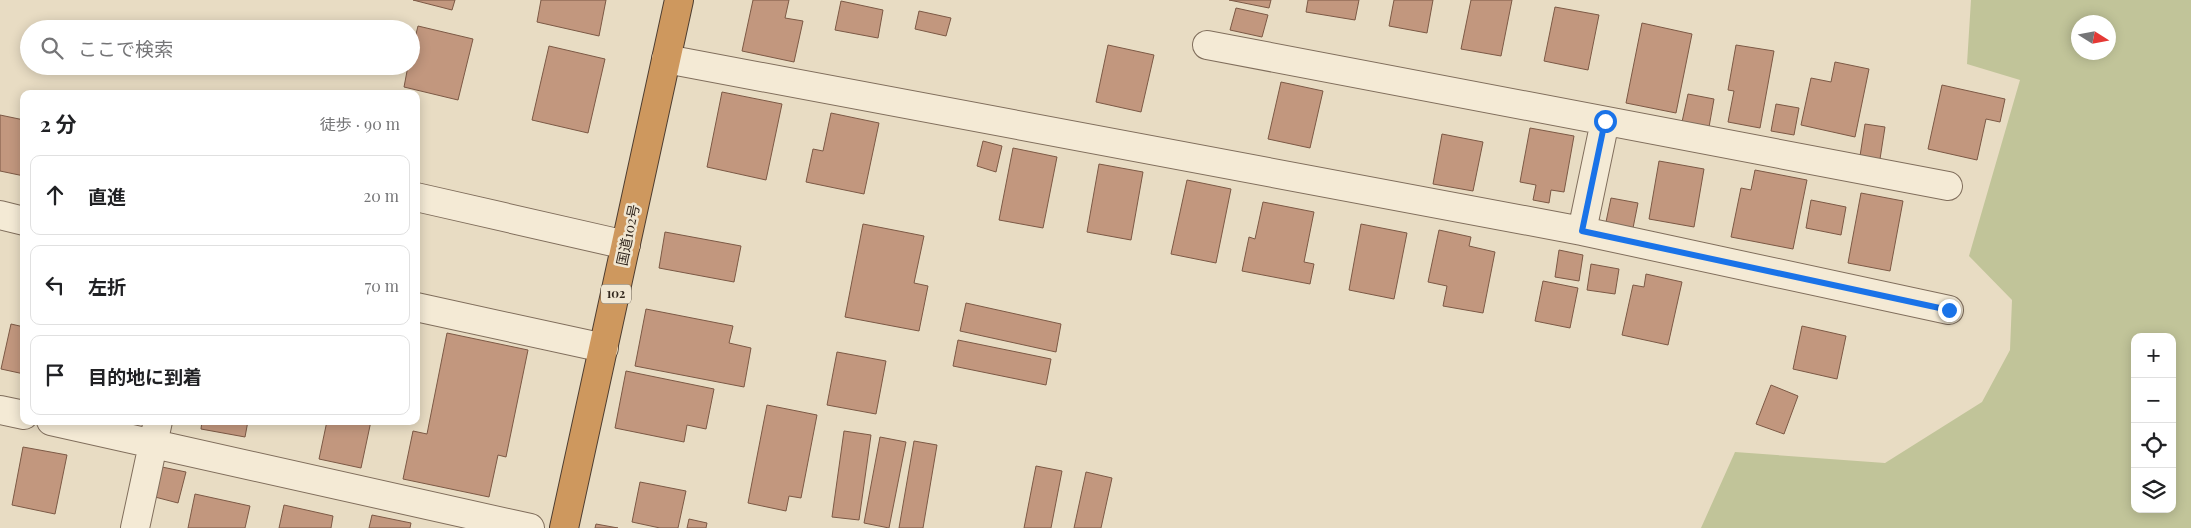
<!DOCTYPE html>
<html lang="ja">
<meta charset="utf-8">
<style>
body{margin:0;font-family:"Playfair Display","Noto Sans JP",serif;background:#f2f2f2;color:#202124}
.controls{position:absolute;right:15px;bottom:15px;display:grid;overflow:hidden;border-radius:10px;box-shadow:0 2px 12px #0003}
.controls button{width:45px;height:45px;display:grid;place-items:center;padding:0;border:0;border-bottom:1px solid #e0e0e0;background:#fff;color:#202124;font:25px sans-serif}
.compass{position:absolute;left:2071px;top:15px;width:45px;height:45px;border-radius:50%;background:#fff;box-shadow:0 2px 12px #0003;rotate:101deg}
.stop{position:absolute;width:15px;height:15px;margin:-11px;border:4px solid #1a73e8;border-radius:50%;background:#fff}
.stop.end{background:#1a73e8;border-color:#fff;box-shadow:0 1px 5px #0008}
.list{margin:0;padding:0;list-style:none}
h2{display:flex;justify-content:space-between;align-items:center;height:65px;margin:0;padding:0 20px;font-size:21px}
h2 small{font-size:16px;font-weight:400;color:#757577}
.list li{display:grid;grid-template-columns:32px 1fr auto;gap:15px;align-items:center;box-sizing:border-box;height:80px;margin:0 10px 10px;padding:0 10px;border:1px solid #e0e0e0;border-radius:10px}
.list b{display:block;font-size:19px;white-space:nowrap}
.list em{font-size:16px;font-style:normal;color:#757577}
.icon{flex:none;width:28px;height:28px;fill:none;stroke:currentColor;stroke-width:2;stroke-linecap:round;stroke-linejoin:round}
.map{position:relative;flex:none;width:2191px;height:528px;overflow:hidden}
.search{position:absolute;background:#fff;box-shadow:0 2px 12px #0003;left:20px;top:20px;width:400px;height:55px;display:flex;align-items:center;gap:12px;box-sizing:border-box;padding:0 18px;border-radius:28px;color:#757577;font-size:19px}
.panel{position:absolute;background:#fff;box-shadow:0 2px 12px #0003;left:20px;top:90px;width:400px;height:335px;border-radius:10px}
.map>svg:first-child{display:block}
.green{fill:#c1c499;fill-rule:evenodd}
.building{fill:#c2977e;stroke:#7c5945}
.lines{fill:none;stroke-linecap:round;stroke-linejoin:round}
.minor-casing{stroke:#806e5c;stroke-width:30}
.highway-casing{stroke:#4e3d30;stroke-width:30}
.minor{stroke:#f4ead5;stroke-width:28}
.highway{stroke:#ce985e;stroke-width:28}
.route{stroke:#1a73e8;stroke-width:6}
.labels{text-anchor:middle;stroke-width:5;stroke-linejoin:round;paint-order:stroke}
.shield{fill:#f0e6d2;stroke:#6b6054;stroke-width:1}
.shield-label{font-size:12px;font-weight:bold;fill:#32271e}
.street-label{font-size:14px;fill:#32271e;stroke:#f0e6d2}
</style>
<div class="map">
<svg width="2191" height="528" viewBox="0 0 2191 528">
<rect width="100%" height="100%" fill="#e8dcc3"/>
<path class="green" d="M1971 0H2191V528H1701L1735 452 1885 463 1982 402 2010 350 2012 300 1969 256 2020 80 1967 64ZM2078 22H2108V52H2078ZM2135 337H2172V509H2135Z"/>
<path class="building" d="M413 0H455L452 10Z
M541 0H606L599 36 537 22Z
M753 0H789L785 18 803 21 794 62 742 51Z
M1229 0H1271L1269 8Z
M1308 0H1359L1355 20 1306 12Z
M1394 0H1433L1427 33 1389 26Z
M1471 0H1512L1501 56 1461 49Z
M841 1 883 10 878 38 835 30Z
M1555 7 1599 15 1588 70 1544 61Z
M1236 8 1268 15 1262 37 1230 30Z
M919 11 951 18 946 36 915 29Z
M1642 23 1692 34 1676 113 1626 103Z
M418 26 473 39 458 100 404 87 408 66H411V54Z
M1108 45 1154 55 1141 112 1096 102Z
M1736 45 1774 51 1760 128 1728 122 1734 91 1728 90Z
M549 46 605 59 588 133 532 120Z
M1835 62 1869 69 1855 137 1801 125 1811 78 1831 82Z
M1281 82 1323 91 1310 148 1268 139Z
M1942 85 2005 99 2000 122 1986 119 1977 160 1928 149Z
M722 92 782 104 766 180 707 167Z
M1688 94 1714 99 1709 127 1682 122Z
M1776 104 1799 108 1794 135 1771 131Z
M831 113 879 123 864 194 806 182 813 149 823 151Z
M0 115 24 120V176L0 171Z
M1865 124 1885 127 1880 159 1860 156Z
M1530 128 1574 136 1564 192 1551 190 1549 203 1533 200 1536 185 1520 182Z
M1442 134 1483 142 1473 191 1433 184Z
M983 141 1002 146 996 172 977 166Z
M1013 148 1057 157 1043 228 999 220Z
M1659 161 1704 169 1694 227 1649 219Z
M1099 164 1143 172 1131 240 1087 232Z
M1755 170 1807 180 1793 249 1731 237 1741 188 1751 190Z
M1187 180 1231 189 1216 263 1171 254Z
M1861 193 1903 201 1890 271 1848 263Z
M1611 198 1638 203 1633 228 1606 222Z
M1811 200 1846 207 1841 235 1806 228Z
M1263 202 1314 212 1304 262 1314 264 1310 284 1242 271 1249 237 1255 239Z
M863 224 924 236 914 283 928 286 919 331 845 317Z
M1361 224 1407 233 1394 299 1349 290Z
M1439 230 1471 237 1469 246 1495 252 1483 313 1443 306 1447 286 1428 282Z
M665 232 741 246 734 282 659 268Z
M1559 250 1583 255 1579 281 1555 277Z
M1591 264 1619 269 1615 294 1587 290Z
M1646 274 1682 282 1668 345 1622 335 1633 285 1644 287Z
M1543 281 1578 288 1570 328 1535 321Z
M966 303 1061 324 1056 352 960 331Z
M646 309 733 326 729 343 751 348 744 387 635 366Z
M11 324 24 327V374L1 369Z
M1802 326 1846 336 1837 379 1793 369Z
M447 333 528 350 506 457 498 455 489 497 403 479 413 431 427 434Z
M958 340 1051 359 1046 385 953 366Z
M837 352 886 361 876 414 827 405Z
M626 371 714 389 706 429 687 425 684 442 615 428Z
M1771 385 1798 396 1784 434 1756 424Z
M767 405 817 415 801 498 789 496 786 511 748 503Z
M202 421H248L245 437 201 429Z
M327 421H371L361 468 319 459Z
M844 431 871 435 859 520 832 517Z
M880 437 906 442 889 528 864 523Z
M914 441 937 445 923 528H899Z
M23 447 67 455 55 514 12 505Z
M1036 466 1062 471 1051 528H1024Z
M162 467 186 472 178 503 155 497Z
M1086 472 1112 478 1101 528H1074Z
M640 482 686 491 678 528H660L632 522Z
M195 494 250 506 245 528H188Z
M284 505 333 516 331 528H279Z
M372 515 411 523 410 528H369Z
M689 519 707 523 706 528H687Z
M596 524 618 528H595Z"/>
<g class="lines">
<defs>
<path id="minor" d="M1207 45 1948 186
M666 59 1582 231 1949 310
M416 197 626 245
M0 215 24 221
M1582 231 1605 121
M416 307 604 348
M0 410 24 415
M51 421 530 528
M135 528 158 421"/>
<path id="highway" d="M564 528 679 0"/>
</defs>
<use href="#minor" class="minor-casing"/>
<use href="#highway" class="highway-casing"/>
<use href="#minor" class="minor"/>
<use href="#highway" class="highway"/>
</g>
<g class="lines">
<path class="route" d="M1605 121 1582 231 1949 310"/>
</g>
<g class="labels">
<rect class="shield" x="601" y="284.5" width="30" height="19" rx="4"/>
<g class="shield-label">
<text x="616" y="298">102</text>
</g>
<g class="street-label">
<text transform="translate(628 235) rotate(-78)" y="5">国道102号</text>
</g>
</g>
</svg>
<div class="controls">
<button>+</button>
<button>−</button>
<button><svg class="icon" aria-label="locate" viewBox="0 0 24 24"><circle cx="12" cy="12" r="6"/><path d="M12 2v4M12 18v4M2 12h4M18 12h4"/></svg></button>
<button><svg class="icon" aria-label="layers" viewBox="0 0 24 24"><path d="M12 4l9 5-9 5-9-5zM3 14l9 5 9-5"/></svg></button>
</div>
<svg class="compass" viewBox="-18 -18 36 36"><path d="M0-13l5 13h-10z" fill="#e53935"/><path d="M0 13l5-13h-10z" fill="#757577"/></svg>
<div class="stop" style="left:1605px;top:121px"></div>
<div class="stop end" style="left:1949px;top:310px"></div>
<div class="search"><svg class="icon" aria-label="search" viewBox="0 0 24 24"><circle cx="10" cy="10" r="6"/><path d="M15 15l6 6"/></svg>ここで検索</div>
<section class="panel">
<h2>2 分<small>徒歩 · 90 m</small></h2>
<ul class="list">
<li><svg class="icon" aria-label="ahead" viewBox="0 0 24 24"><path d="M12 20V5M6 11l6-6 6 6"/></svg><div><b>直進</b></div><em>20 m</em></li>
<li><svg class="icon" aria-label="left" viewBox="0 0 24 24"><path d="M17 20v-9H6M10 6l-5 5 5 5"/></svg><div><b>左折</b></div><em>70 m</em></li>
<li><svg class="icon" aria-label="arrive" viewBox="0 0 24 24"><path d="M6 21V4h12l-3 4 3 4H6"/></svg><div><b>目的地に到着</b></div></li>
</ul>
</section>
</div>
